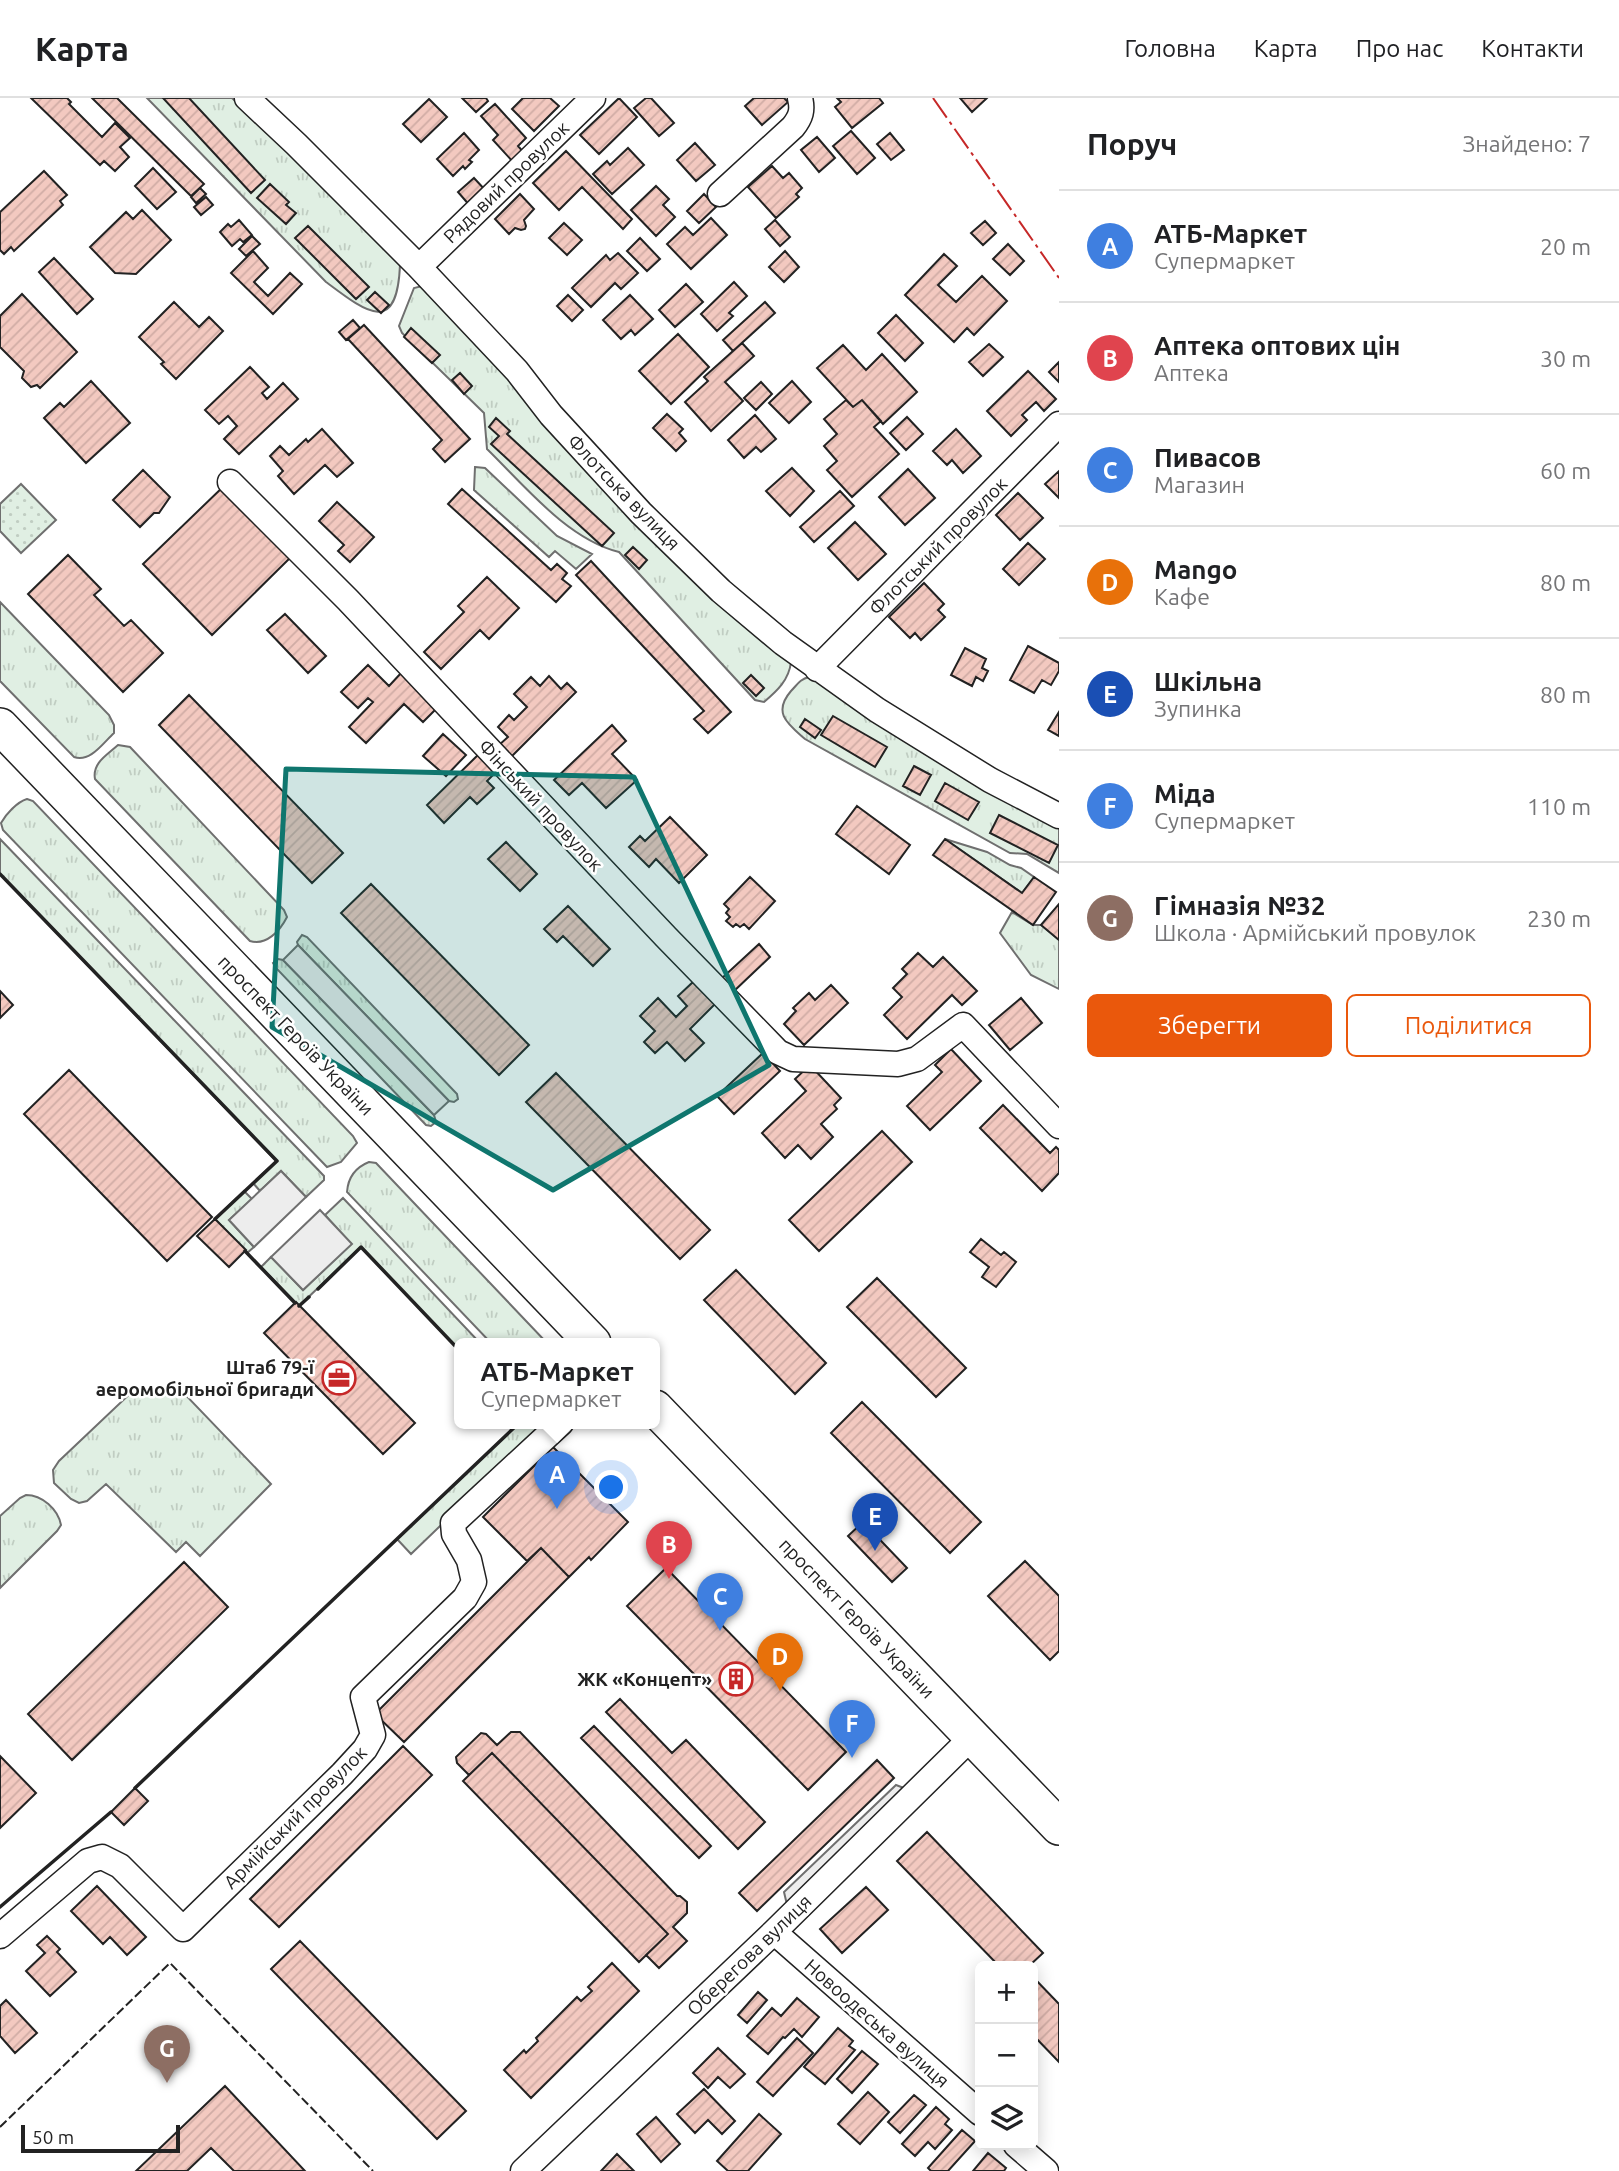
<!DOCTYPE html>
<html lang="uk">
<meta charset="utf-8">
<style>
body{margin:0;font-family:Ubuntu,sans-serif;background:#f2f2f2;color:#202124}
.controls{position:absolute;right:21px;bottom:21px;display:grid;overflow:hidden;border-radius:10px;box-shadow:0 4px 18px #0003}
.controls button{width:63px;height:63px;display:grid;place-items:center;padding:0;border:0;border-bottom:2px solid #e0e0e0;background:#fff;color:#202124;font:35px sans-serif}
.scale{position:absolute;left:21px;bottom:18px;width:159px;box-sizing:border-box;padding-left:7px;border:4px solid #222;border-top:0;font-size:19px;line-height:24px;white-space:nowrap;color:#222;-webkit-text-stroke:5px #fff;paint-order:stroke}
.you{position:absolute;left:612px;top:1390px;width:24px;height:24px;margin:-18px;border:5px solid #fff;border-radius:50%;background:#1a73e8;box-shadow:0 0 0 10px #1a73e833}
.badge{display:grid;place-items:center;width:46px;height:46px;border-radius:50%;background:#ea580c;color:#fff;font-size:23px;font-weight:700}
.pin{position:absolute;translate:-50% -58px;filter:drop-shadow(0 2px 4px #0008)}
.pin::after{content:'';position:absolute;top:37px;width:24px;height:21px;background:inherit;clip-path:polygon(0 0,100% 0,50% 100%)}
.popup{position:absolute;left:454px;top:1240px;width:206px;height:91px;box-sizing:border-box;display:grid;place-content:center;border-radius:10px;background:#fff;filter:drop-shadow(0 2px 5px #0005);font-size:23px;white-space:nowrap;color:#757577}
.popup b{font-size:26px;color:#202124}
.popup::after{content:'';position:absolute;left:50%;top:100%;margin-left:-14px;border:14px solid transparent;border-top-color:#fff}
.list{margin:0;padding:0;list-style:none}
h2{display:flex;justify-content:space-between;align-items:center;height:91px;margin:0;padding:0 28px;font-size:30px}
h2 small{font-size:23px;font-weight:400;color:#757577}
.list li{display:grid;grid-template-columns:46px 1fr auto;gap:21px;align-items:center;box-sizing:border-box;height:112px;padding:0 28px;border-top:2px solid #e0e0e0}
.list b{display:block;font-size:26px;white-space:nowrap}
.list p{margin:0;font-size:23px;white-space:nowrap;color:#757577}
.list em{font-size:23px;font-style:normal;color:#757577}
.actions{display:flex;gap:14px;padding:21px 28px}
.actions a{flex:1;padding:16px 0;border:2px solid #ea580c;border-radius:10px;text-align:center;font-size:24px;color:#ea580c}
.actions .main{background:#ea580c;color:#fff}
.icon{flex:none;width:38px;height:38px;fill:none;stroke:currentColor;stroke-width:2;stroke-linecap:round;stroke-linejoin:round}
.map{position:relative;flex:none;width:1059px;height:2073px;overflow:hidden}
header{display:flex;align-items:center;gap:42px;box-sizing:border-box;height:98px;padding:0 35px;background:#fff;border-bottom:2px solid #e0e0e0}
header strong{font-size:33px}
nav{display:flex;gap:38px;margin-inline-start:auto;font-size:24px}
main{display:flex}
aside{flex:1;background:#fff}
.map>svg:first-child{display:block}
.grass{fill:url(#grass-tufts);stroke:#6f6f6f;stroke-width:2}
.park{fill:url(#park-dots);stroke:#6f6f6f;stroke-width:2}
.parking{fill:#ededed;stroke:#6f6f6f;stroke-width:2}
.building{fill:url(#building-hatch);stroke:#222;stroke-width:2}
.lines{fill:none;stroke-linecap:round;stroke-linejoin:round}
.minor-casing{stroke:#222;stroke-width:27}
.highway-casing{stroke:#222;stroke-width:38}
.minor{stroke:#fff;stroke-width:24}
.highway{stroke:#fff;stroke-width:35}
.fence{stroke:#222;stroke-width:2;stroke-dasharray:9 3.5;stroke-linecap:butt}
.wall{stroke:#222;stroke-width:3.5}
.power{stroke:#c62828;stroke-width:2;stroke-dasharray:24 5 3.5 5;stroke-linecap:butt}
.marked{fill:#0f766e;fill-opacity:0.2;stroke:#0f766e;stroke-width:5;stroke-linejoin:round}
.labels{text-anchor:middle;stroke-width:5;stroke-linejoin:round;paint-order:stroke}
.street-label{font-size:19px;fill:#222;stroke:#fff}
.poi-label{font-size:19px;font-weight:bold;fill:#222;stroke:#fff;text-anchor:end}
</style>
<header>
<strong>Карта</strong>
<nav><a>Головна</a><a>Карта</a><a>Про нас</a><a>Контакти</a></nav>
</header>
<main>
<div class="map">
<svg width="1059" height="2073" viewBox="0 0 1059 2073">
<defs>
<pattern id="grass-tufts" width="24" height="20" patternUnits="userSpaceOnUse" patternTransform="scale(1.75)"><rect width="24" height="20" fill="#e0efe3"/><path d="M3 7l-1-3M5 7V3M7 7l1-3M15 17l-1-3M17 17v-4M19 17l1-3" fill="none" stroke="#c0cdc2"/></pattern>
<pattern id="park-dots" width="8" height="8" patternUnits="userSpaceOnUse" patternTransform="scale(1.75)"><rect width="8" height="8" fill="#e0efe3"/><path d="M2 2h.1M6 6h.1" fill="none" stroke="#c0cdc2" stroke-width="1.8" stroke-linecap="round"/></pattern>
<pattern id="building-hatch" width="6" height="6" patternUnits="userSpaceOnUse" patternTransform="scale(1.75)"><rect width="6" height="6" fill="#f3c9c0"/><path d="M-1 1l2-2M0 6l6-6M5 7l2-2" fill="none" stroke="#d0aca5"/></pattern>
</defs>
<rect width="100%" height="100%" fill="#fff"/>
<path class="grass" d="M147 0H232L287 51 400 167C397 239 366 214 326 184Z
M422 188 791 564C789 582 777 593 764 604L755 602 619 454C567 441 524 387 487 351L484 315 402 235 399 228 414 190Z
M475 369 485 370 557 438 592 456 576 471 555 453 549 459 474 392Z
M0 504 109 617 114 627V635C103 645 90 665 74 659L0 583Z
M809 579 1059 727V775L1027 756 1010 755 805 641C788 626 772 615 791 593 797 587 800 581 809 579Z
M118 647 130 649 284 812 287 819C280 833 266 848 250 843L95 681C92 665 107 657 118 647Z
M27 701 33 703 353 1038 357 1045 341 1064 327 1069 3 732 1 725C6 716 17 704 27 701Z
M0 741 324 1078V1082L306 1099 281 1073 260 1093 253 1085 276 1063 0 776Z
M945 741 987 754 1010 767 1021 770 1034 779 1022 795Z
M1012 814 1033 827H1041L1059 842V891L1031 877 1000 835Z
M302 837 307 839 457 996 458 1001 454 1004 449 1003 298 847 297 844Z
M278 861 283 862 434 1017 436 1024 431 1028 426 1027 276 870 273 865Z
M369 1064 376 1065 547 1245H491L347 1094C348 1080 354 1070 369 1064Z
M244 1093 252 1101 229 1122 254 1149 247 1155 215 1121Z
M343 1100 480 1245H459V1252L361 1149 299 1208 261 1169 271 1159 303 1192 351 1146 325 1117Z
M137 1289C150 1300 164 1300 178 1289L271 1386 200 1458 186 1444 176 1454 106 1386 87 1403 79 1405 71 1401 54 1385 53 1372 59 1363Z
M519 1325H547L411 1456 397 1441Z
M26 1397C42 1397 58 1411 61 1427L57 1433 0 1490V1418L20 1400Z"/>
<path class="park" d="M21 386 56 422 21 455 0 433V406Z"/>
<path class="parking" d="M298 847 449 1003 434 1017 283 862Z
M281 1073 306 1099 254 1149 229 1122Z
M320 1112 352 1146 303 1192 271 1159Z
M896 1687 909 1692 788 1811 784 1794Z"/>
<path class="building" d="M31 0H67L71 4 69 6 102 39 115 25 130 40 120 49 129 59 115 73 104 63 100 67Z
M92 0H117L204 86 191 98Z
M163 0H189L265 82 251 95Z
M462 0H486L488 3 476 14Z
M523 0H550L559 8 534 33 512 11Z
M619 0 637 19 599 56 580 37Z
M646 0H651L674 25 659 38 634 10Z
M754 0H784L788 4 762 27 745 8Z
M837 0H879L883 5 852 30 835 9 841 4Z
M960 0H987L972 14Z
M429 1 447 19 421 44 403 26Z
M495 6 526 40 518 48 525 56 514 65 493 42 498 37 481 18Z
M851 33 875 60 857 76 833 48Z
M464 35 479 52 469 62 472 64 465 71 463 68 453 78 437 61Z
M890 35 904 52 891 62 877 46Z
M817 39 835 60 819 74 801 52Z
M695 45 715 67 696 83 677 62Z
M628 50 644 67 612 96 593 76 607 63 610 67Z
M566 53 632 121 623 131 582 89 559 112 533 85Z
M772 68 783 80 789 75 802 90 796 96 799 99 776 120 748 89Z
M153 70 176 94 157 111 135 88Z
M44 73 67 97 60 103 63 107 14 153 11 149 4 156 0 152V114Z
M474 80 487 94 471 109 458 94Z
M270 86 289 104 286 107 296 115 286 126 257 100Z
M656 88 669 101 663 107 675 119 656 138 631 112Z
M200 90 206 96 196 105 191 99Z
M520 96 534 111 524 122 526 128 525 131 521 132 515 130 509 136 495 121Z
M704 96 716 109 699 125 687 113Z
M206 99 213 107 201 117 194 109Z
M142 112 171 142 136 176 115 175 90 149 126 114 133 121Z
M711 120 727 137 691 171 667 146 685 129 693 137Z
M239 122 252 137 243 144 240 141 232 148 220 134 228 126 231 129Z
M775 122 790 139 780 148 765 131Z
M985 123 996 135 983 147 971 135Z
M564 125 582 142 567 157 549 140Z
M308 128 369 189 356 201 295 140Z
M252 138 260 146 246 158 239 151Z
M640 140 660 161 647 173 627 153Z
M1008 146 1024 163 1010 177 993 161Z
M253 153 268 170 254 184 268 198 290 175 302 186 273 216 231 175Z
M785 153 799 169 784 184 769 169Z
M618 155 638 175 621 191 615 185 591 209 572 190 606 157 610 162Z
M944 156 957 168 938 187 956 204 982 178 1007 203 974 237 967 230 954 244 905 197Z
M54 160 93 201 77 216 39 174Z
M734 184 747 198 729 215 733 218 717 233 701 216Z
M686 186 703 204 675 229 659 212Z
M375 194 389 207 381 215 367 202Z
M22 196 77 254 40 290 37 287 31 289 22 280 24 273 0 249V218Z
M568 197 583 212 572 223 557 208Z
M630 197 653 221 635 237 631 232 621 241 603 222Z
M174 204 199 229 209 219 223 233 176 281 161 266 164 264 139 239Z
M765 204 775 215 733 253 723 242Z
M896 217 923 245 905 263 878 235Z
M353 222 360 230 346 242 339 234Z
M364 227 470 341 445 364 433 351 442 342 348 241Z
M411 230 440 257 432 265 404 239Z
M678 236 709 269 671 306 639 273Z
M742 245 754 258 725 284 743 303 711 333 685 304 708 283 704 279Z
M989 246 1003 259 983 278 969 264Z
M843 247 866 272 882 256 917 294 883 326 862 302 853 309 817 270Z
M1059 264V284L1049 274Z
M250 269 269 289 262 295 267 301 283 285 298 301 239 356 224 341 237 328 228 318 219 326 205 312Z
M1028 273 1056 301 1044 313 1036 304 1022 317 1027 322 1011 338 987 313Z
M460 275 472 288 464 296 452 282Z
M91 283 130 325 86 365 44 320 60 305 64 309Z
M792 283 811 304 789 325 769 305Z
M761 284 772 296 756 312 744 300Z
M846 302 853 309 862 302 881 323 874 329 899 356 852 399 827 372 837 363 824 348 837 336 824 321Z
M667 316 683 331 679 335 686 343 676 353 653 330Z
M755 317 776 341 761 354 756 349 744 360 728 342Z
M907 319 923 336 906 352 890 335Z
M496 320 510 333 507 336 614 435 602 448 491 346 499 338 489 329Z
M322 331 353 365 337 379 325 367 294 396 278 378 283 373 270 358 280 348 289 357 306 341 308 344Z
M956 331 981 358 963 375 952 362 947 367 933 353Z
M792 370 814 393 790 418 766 393Z
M908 371 935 400 905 427 879 399Z
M143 372 170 399 159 415H154L140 429 113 402Z
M1059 373V400L1045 386Z
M225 387 294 456 212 537 143 466Z
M462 391 551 472 557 466 567 475 562 481 571 488 556 504 448 406Z
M840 393 854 408 814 444 800 429Z
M1018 395 1043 420 1020 442 996 417Z
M337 404 374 439 350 464 338 453 344 447 319 423Z
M855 424 886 456 858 482 828 450Z
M1028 445 1045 461 1019 487 1003 471Z
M633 449 647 462 639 471 625 457Z
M68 457 101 491 94 497 124 528 131 522 163 555 123 594 28 496Z
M591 463 731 614 708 635 694 621 704 613 576 477Z
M487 479 519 510 489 541 480 532 441 571 424 554 464 514 458 508Z
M924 485 944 506 938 512 945 519 921 542 915 535 910 540 889 519Z
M285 516 326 558 308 575 267 532Z
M1028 548 1059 565V573L1051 587 1042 582 1034 595 1010 582Z
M965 550 986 561 982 570 988 573 983 583 976 579 972 588 951 577Z
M368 567 389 588 402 574 438 609 423 624 404 606 366 645 349 629 373 604 368 600 358 610 341 594Z
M751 577 764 590 756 598 743 585Z
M549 578 561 591 567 585 576 594 511 659 499 647 508 639 498 629 509 617 514 622 527 609 514 596 531 579 540 588Z
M189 597 343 755 312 785 159 627Z
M1059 614V638L1048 632Z
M833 618 887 649 875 669 821 637Z
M805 621 821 632 815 640 800 629Z
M612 627 626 643 612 656 637 682 606 710 582 685 569 697 554 682Z
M443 636 466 657 446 678 423 658Z
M482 653 499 671 487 683 494 690 477 706 470 699 444 725 427 707Z
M914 668 931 677 920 697 903 688Z
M945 685 979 704 968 722 935 703Z
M857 708 910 747 889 776 836 736Z
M999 717 1058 747 1049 765 990 735Z
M670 719 707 757 679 785 656 761 649 769 629 749 640 738 645 743Z
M945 741 1022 795 1034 779 1056 794 1033 827 933 757Z
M506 744 537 776 520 793 488 761Z
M750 779 775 803 749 831 744 826 740 829 736 826 733 829 726 823 730 819 726 815 729 811 724 806Z
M371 786 529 947 499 977 341 815Z
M1059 806V842L1041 827Z
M568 808 610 851 593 868 563 838 557 844 544 831Z
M759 846 770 859 733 894 721 881Z
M918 855 933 869 943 859 977 893 962 907 952 897 907 941 884 917 902 899 893 890 907 876 902 871Z
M693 884 715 906 690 931 704 945 685 963 667 944 655 955 644 944 655 933 640 918 658 900 676 919 687 908 678 898Z
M831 887 848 905 804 947 784 926 796 913 793 910 809 895 815 902Z
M0 893 13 907 0 920Z
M1021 900 1042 925 1010 952 989 927Z
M951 951 981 983 930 1032 907 1008 942 974 935 967Z
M763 955 780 973 734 1016 717 998Z
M810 967 841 1000 834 1007 837 1011 821 1026 833 1039 811 1061 798 1047 785 1060 762 1035 806 993 795 981Z
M69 972 212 1119 167 1163 24 1016Z
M556 975 710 1132 680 1161 526 1004Z
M1003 1007 1050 1055 1056 1049 1059 1052V1075L1042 1093 980 1030Z
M882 1033 912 1064 819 1153 789 1122Z
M215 1121 246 1152 229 1169 197 1138Z
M981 1141 1001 1157 1004 1154 1016 1164 996 1189 982 1179 989 1169 970 1154Z
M736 1172 826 1265 795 1296 704 1202Z
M877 1180 966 1270 936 1299 847 1209Z
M296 1204 415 1325 383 1356 264 1235Z
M862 1304 981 1424 950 1455 831 1335Z
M553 1349 628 1424 591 1462 589 1459 569 1479 541 1450 527 1463 483 1419Z
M863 1424 907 1470 892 1484 848 1438Z
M541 1450 569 1479 404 1644 375 1616Z
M1025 1463 1059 1498V1553L1050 1562 988 1498Z
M184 1464 228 1509 72 1662 28 1616Z
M666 1470 846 1654 808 1692 627 1508Z
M620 1601 672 1655 686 1642 765 1724 738 1751 606 1614Z
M594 1628 711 1748 699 1760 581 1640Z
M511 1634H520L677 1798H680L687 1804V1815L673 1829 687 1843 659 1870 646 1857 668 1836 492 1655 469 1677 457 1665 456 1659 481 1635 486 1636 497 1647Z
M403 1648 432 1677 279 1829 250 1801Z
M492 1655 668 1836 639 1864 463 1683Z
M0 1658 36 1695 0 1730Z
M877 1662 894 1680 757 1813 739 1795Z
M135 1690 148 1703 124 1727 111 1714Z
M927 1734 1043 1855 1029 1868H999L897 1763Z
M97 1788 146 1839 127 1857 110 1839 103 1846 71 1813Z
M866 1789 888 1812 842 1855 820 1831Z
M47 1838 60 1851 57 1854 76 1874 50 1898 26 1873 45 1855 37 1847Z
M300 1843 466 2013 437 2041 271 1871Z
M612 1865 639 1893 531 2000 504 1972 524 1952 526 1955 538 1943 536 1940 577 1899 581 1903 592 1893 588 1889Z
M1033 1879 1059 1906V1964L1033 1937Z
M758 1894 767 1902 747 1925 738 1917Z
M797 1900 819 1919 802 1939 794 1931 785 1940 783 1939 768 1956 747 1938 772 1910 781 1918Z
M6 1902 37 1935 15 1955 0 1938V1908Z
M838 1930 853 1943 849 1948 855 1952 825 1986 804 1969Z
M797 1940 813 1955 773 1998 757 1984Z
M718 1950 745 1976 730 1990 718 1979 708 1990 693 1975Z
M862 1953 878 1966 852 1995 837 1981Z
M225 1988 305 2073H234L211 2050 187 2073H136Z
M704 1991 735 2023 722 2036 708 2022 695 2035 677 2016Z
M868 1994 889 2014 860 2046 838 2026Z
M914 1997 926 2007 900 2035 888 2024Z
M936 2009 949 2021 945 2026 952 2032 935 2051 928 2044 915 2058 902 2046Z
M759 2016 781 2036 748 2073H728L717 2063Z
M656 2019 680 2046 661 2064 637 2036Z
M962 2032 975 2043 948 2073H931L928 2070Z
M988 2055 1006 2070 1004 2073H973Z
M617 2056 634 2073H601Z"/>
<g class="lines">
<defs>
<path id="minor" d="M247 0 296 46 419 169 517 273 551 317 641 415 721 493 783 545 877 612 990 682 1059 718
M720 96 793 29C801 19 803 12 800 0
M419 169 593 0
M230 384 348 502 666 839 778 954 793 961 898 966 917 961 963 927 1059 1028
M817 571 1059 326
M774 1834 980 2015
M0 1838 88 1763 102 1759 120 1768 183 1831 342 1676 365 1651 373 1637 363 1599 465 1500 474 1484 469 1462 454 1436 453 1425 561 1325
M1016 2047 1046 2073
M523 2073 774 1834 972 1639"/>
<path id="highway" d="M0 628 593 1245
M655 1310 1059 1729"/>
</defs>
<use href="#minor" class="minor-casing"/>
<use href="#highway" class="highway-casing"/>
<use href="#minor" class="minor"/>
<use href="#highway" class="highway"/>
<path class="fence" d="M0 2029 170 1865 373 2073"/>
<path class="wall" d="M0 776 277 1063 215 1121
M245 1153 295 1205
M318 1191 361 1149 459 1252
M299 1208 309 1199
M135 1690 519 1325
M0 1809 111 1714"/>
<path class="power" d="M933 0 1059 180"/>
</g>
<path class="marked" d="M286 671 634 679 769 967 553 1092 272 929Z"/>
<defs>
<symbol id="office-ring" viewBox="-11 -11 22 22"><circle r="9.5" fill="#fff" stroke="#c62828" stroke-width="1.5"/><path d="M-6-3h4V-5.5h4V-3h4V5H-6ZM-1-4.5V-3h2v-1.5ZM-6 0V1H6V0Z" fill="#c62828"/></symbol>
<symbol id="building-ring" viewBox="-11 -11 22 22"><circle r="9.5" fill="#fff" stroke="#c62828" stroke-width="1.5"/><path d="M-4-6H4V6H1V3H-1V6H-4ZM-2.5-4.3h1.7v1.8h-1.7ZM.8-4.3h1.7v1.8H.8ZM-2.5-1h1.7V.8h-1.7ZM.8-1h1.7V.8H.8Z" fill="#c62828"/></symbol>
</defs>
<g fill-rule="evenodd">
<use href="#office-ring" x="320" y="1261" width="38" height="38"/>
<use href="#building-ring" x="717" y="1562" width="38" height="38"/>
</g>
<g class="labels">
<g class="street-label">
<text transform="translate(506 84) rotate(-44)" y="7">Рядовий провулок</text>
<text transform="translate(624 394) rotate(46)" y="7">Флотська вулиця</text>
<text transform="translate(938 448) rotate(-45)" y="7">Флотський провулок</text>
<text transform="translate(541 707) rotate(47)" y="7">Фінський провулок</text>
<text transform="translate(296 937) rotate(46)" y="7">проспект Героїв України</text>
<text transform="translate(857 1520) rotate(46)" y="7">проспект Героїв України</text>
<text transform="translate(295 1719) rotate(-45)" y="7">Армійський провулок</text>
<text transform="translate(749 1857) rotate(-44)" y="7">Оберегова вулиця</text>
<text transform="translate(877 1925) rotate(41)" y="7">Новоодеська вулиця</text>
</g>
<g class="poi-label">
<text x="314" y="1276">Штаб 79-ї<tspan x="314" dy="22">аеромобільної бригади</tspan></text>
<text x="712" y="1588">ЖК «Концепт»</text>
</g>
</g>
</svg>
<div class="controls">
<button>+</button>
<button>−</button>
<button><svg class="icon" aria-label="layers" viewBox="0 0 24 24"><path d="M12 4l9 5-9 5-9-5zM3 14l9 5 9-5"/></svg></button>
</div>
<div class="scale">50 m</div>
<div class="you"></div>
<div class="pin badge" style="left:557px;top:1411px;background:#3f7fe0">A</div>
<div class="popup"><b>АТБ-Маркет</b>Супермаркет</div>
<div class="pin badge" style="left:669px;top:1481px;background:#e0444e">B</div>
<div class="pin badge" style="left:720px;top:1533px;background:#3f7fe0">C</div>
<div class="pin badge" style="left:780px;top:1593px;background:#e8710a">D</div>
<div class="pin badge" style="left:875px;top:1453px;background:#1a4fb4">E</div>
<div class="pin badge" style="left:852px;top:1660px;background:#3f7fe0">F</div>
<div class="pin badge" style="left:167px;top:1985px;background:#8d6e63">G</div>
</div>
<aside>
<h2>Поруч<small>Знайдено: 7</small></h2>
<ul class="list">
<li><span class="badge" style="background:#3f7fe0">A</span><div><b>АТБ-Маркет</b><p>Супермаркет</p></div><em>20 m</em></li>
<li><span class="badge" style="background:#e0444e">B</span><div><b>Аптека оптових цін</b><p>Аптека</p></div><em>30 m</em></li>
<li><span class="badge" style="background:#3f7fe0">C</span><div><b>Пивасов</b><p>Магазин</p></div><em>60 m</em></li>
<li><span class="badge" style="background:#e8710a">D</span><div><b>Mango</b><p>Кафе</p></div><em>80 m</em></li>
<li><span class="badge" style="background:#1a4fb4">E</span><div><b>Шкільна</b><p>Зупинка</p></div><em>80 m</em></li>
<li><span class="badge" style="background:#3f7fe0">F</span><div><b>Міда</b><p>Супермаркет</p></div><em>110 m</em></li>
<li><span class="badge" style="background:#8d6e63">G</span><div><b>Гімназія №32</b><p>Школа · Армійський провулок</p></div><em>230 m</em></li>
</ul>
<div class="actions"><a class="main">Зберегти</a><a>Поділитися</a></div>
</aside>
</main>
